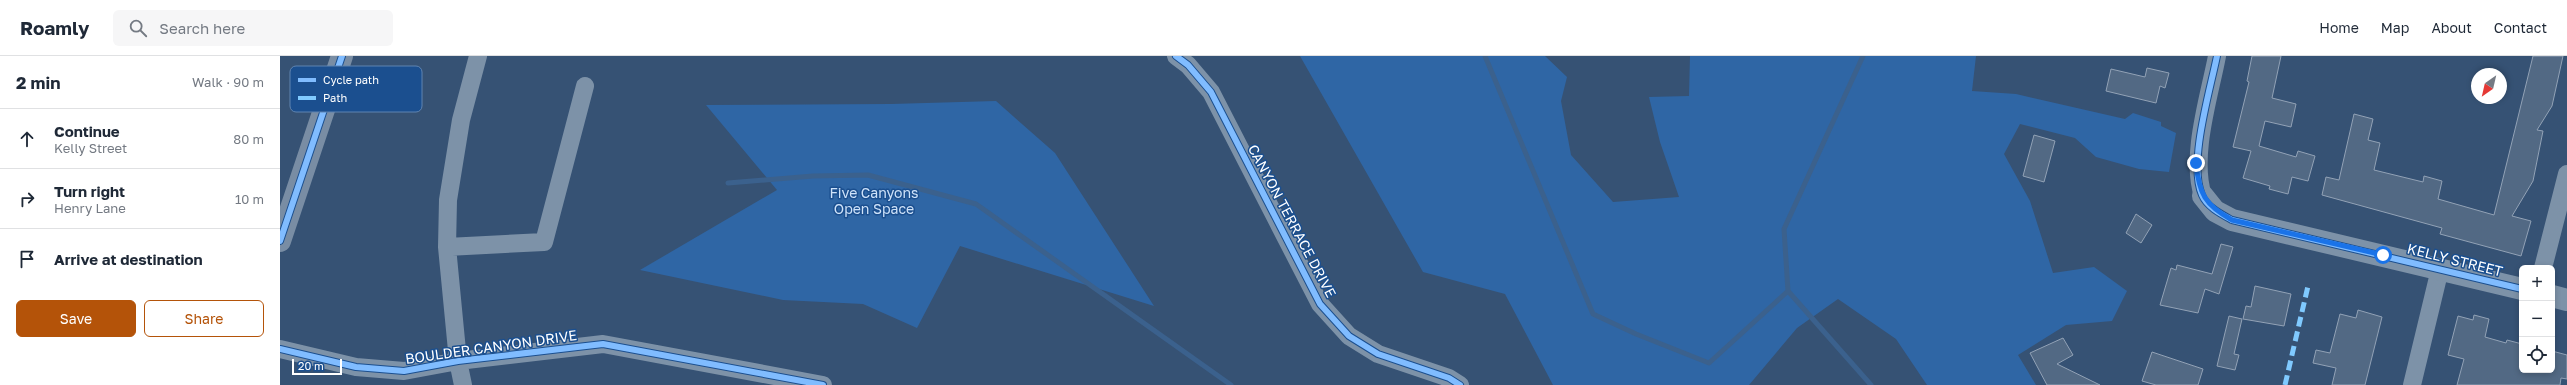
<!DOCTYPE html>
<meta charset="utf-8">
<style>
body{margin:0;font-family:"Golos Text",sans-serif;background:#f6f6f7;color:#1f2937}
.controls{position:absolute;right:12px;bottom:12px;display:grid;overflow:hidden;border-radius:6px;box-shadow:0 2px 6px #0003}
.controls button{width:36px;height:36px;display:grid;place-items:center;padding:0;border:0;border-bottom:1px solid #e0e1e3;background:#fff;color:#1f2937;font:20px sans-serif}
.compass{position:absolute;left:2191px;top:12px;width:36px;height:36px;border-radius:50%;background:#fff;box-shadow:0 2px 6px #0003;rotate:214deg}
.scale{position:absolute;left:12px;bottom:10px;width:50px;box-sizing:border-box;padding-left:4px;border:2px solid #fff;border-top:0;font-size:11px;line-height:14px;white-space:nowrap;color:#fff;-webkit-text-stroke:3px #1b4f8f;paint-order:stroke}
.stop{position:absolute;width:12px;height:12px;margin:-9px;border:3px solid #1a73e8;border-radius:50%;background:#fff}
.stop.end{background:#1a73e8;border-color:#fff;box-shadow:0 1px 4px #0008}
.list{margin:0;padding:0;list-style:none}
h2{display:flex;justify-content:space-between;align-items:center;height:52px;margin:0;padding:0 16px;font-size:17px}
h2 small{font-size:13px;font-weight:400;color:#747a83}
.list li{display:grid;grid-template-columns:26px 1fr auto;gap:12px;align-items:center;box-sizing:border-box;height:60px;padding:0 16px;border-top:1px solid #e0e1e3}
.list b{display:block;font-size:15px;white-space:nowrap}
.list p{margin:0;font-size:13px;white-space:nowrap;color:#747a83}
.list em{font-size:13px;font-style:normal;color:#747a83}
.actions{display:flex;gap:8px;padding:12px 16px}
.actions a{flex:1;padding:9px 0;border:1px solid #b45309;border-radius:6px;text-align:center;font-size:14px;color:#b45309}
.actions .main{background:#b45309;color:#fff}
.icon{flex:none;width:22px;height:22px;fill:none;stroke:currentColor;stroke-width:2;stroke-linecap:round;stroke-linejoin:round}
.map{position:relative;flex:none;width:2287px;height:329px;overflow:hidden}
header{display:flex;align-items:center;gap:24px;box-sizing:border-box;height:56px;padding:0 20px;background:#fff;border-bottom:1px solid #e0e1e3}
header strong{font-size:19px}
nav{display:flex;gap:22px;margin-inline-start:auto;font-size:14px}
.search{width:280px;height:36px;background:#f6f6f7;display:flex;align-items:center;gap:10px;box-sizing:border-box;padding:0 14px;border-radius:6px;color:#747a83;font-size:15px}
main{display:flex}
aside{flex:1;background:#fff}
.map>svg:first-child{display:block}
.green{fill:#2f66a5}
.lines{fill:none;stroke-linecap:round;stroke-linejoin:round}
.stream{stroke:#3b618d;stroke-width:5}
.building{fill:#526984;stroke:#92a2b6}
.minor{stroke:#7d92a8;stroke-width:18}
.tertiary{stroke:#7d92a8;stroke-width:22}
.secondary{stroke:#798da4;stroke-width:22}
.quiet{stroke:#80caff;stroke-width:5;stroke-dasharray:10 5;stroke-linecap:butt}
.cycleway-casing{stroke:#1b4f8f;stroke-width:8}
.cycleway{stroke:#80bcff;stroke-width:6}
.route{stroke:#1a73e8;stroke-width:5}
.labels{text-anchor:middle;stroke-width:3;stroke-linejoin:round;paint-order:stroke}
.park-label{font-size:14px;fill:#cfe3fa;stroke:#1b4f8f}
.street-label{font-size:14px;fill:#fff;stroke:#1b4f8f}
.key{fill:#1b4f8f;stroke:#5f84b1;stroke-width:1}
.key-label{font-size:11px;fill:#fff}
</style>
<header>
<strong>Roamly</strong>
<div class="search"><svg class="icon" aria-label="search" viewBox="0 0 24 24"><circle cx="10" cy="10" r="6"/><path d="M15 15l6 6"/></svg>Search here</div>
<nav><a>Home</a><a>Map</a><a>About</a><a>Contact</a></nav>
</header>
<main>
<aside>
<h2>2 min<small>Walk · 90 m</small></h2>
<ul class="list">
<li><svg class="icon" aria-label="ahead" viewBox="0 0 24 24"><path d="M12 20V5M6 11l6-6 6 6"/></svg><div><b>Continue</b><p>Kelly Street</p></div><em>80 m</em></li>
<li><svg class="icon" aria-label="right" viewBox="0 0 24 24"><path d="M7 20v-9h11M14 6l5 5-5 5"/></svg><div><b>Turn right</b><p>Henry Lane</p></div><em>10 m</em></li>
<li><svg class="icon" aria-label="arrive" viewBox="0 0 24 24"><path d="M6 21V4h12l-3 4 3 4H6"/></svg><div><b>Arrive at destination</b></div></li>
</ul>
<div class="actions"><a class="main">Save</a><a>Share</a></div>
</aside>
<div class="map">
<svg width="2287" height="329" viewBox="0 0 2287 329">
<rect width="100%" height="100%" fill="#365274"/>
<path class="green" d="M1020 0H1265L1287 21 1281 45 1291 99 1333 146 1399 141 1380 86 1369 41 1409 40 1410 0H1696L1692 35 1736 38 1845 63 1853 57 1881 66V70L1896 77 1889 116 1859 113 1816 101 1795 82 1740 68 1724 98 1750 145 1773 217 1814 211 1847 235 1832 265 1786 269 1738 299 1756 329H1647L1616 283 1558 243 1517 272 1469 329H1273L1225 238 1143 216Z
M716 45 775 97 874 250 680 190 637 272 583 248 503 244 360 214 497 134 426 49 611 48Z"/>
<g class="lines">
<path class="stream" d="M1205 0 1313 258 1356 278 1429 307 1508 235
M1583 0 1504 173 1508 235 1591 329
M448 127 533 120 588 119 696 148 951 329"/>
</g>
<path class="building" d="M1972 0H2001L1992 42 2016 48 2011 71 1985 65 1979 90 2016 101 2018 95 2035 100 2028 125 2012 121 2008 138 1989 133 1990 130 1963 122 1971 95 1953 91 1969 26 1967 25Z
M2253 0H2283L2272 50 2257 74 2263 75 2253 125 2232 160 2251 165 2241 200 2160 178 2162 172 2042 139 2046 121 2059 124 2074 58 2093 63 2088 84 2100 87 2094 114 2143 126 2144 120 2162 125 2158 143 2214 159Z
M1867 12 1889 17 1885 32 1880 30 1876 47 1826 35 1831 13 1865 21Z
M1754 79 1775 85 1764 126 1743 120Z
M1856 158 1872 169 1861 187 1846 177Z
M1941 188 1953 191 1939 238 1925 233 1918 257 1880 249 1891 212 1896 214 1897 209 1932 218Z
M1975 230 2011 238 2004 270 1963 263 1966 250 1971 251Z
M2078 254 2102 261 2085 329H2052L2056 312 2033 307 2036 294 2050 297 2060 258 2076 262Z
M2194 259 2209 263 2205 281 2226 287 2227 284 2242 288V314H2272V295L2287 299V323L2281 322 2280 329H2177L2184 303 2168 299 2178 260 2193 264Z
M1949 260 1962 263 1954 298 1959 299 1955 314 1937 310Z
M1783 282 1793 299 1777 308 1820 329H1767L1750 297Z
M1872 296 1923 313 1918 329H1876L1862 325Z"/>
<g class="lines">
<path class="minor" d="M896 0 908 9 931 36 1040 248 1069 280 1098 298 1169 322 1180 329
M1923 140C1910 100 1929 42 1937 0
M167 191 264 186 305 30
M2263 212 2287 118
M0 293 76 311 124 315 178 305 323 288 543 329
M183 329 178 305 167 191 168 144 181 64 198 0
M2132 329 2160 213"/>
<path class="tertiary" d="M1923 140 1935 155 1952 164 2242 233
M2272 240 2287 244"/>
<path class="secondary" d="M0 185 62 0"/>
<path class="quiet" d="M2005 329 2028 230"/>
<defs>
<path id="cycleway" d="M896 0 908 9 931 36 1040 248 1069 280 1098 298 1169 322 1180 329
M1937 0C1930 35 1908 107 1922 139 1927 151 1941 158 1952 164L2242 233
M0 185 62 0
M0 293 76 311 124 315 178 305 323 288 543 329"/>
</defs>
<use href="#cycleway" class="cycleway-casing"/>
<use href="#cycleway" class="cycleway"/>
</g>
<g class="lines">
<path class="route" d="M1916 107C1919 138 1925 149 1952 164L2103 199"/>
</g>
<g class="labels">
<g class="park-label">
<text x="594" y="142">Five Canyons<tspan x="594" dy="16">Open Space</tspan></text>
</g>
<g class="street-label">
<text transform="translate(1012 165) rotate(62)" y="5">CANYON TERRACE DRIVE</text>
<text transform="translate(2175 204) rotate(14)" y="5">KELLY STREET</text>
<text transform="translate(211 291) rotate(-8)" y="5">BOULDER CANYON DRIVE</text>
</g>
</g>
<rect x="10" y="10" width="132" height="46" rx="6" class="key"/>
<rect x="18" y="22" width="18" height="4" fill="#80bcff"/>
<rect x="18" y="40" width="18" height="4" fill="#80caff"/>
<g class="key-label">
<text x="43" y="28">Cycle path</text>
<text x="43" y="46">Path</text>
</g>
</svg>
<div class="controls">
<button>+</button>
<button>−</button>
<button><svg class="icon" aria-label="locate" viewBox="0 0 24 24"><circle cx="12" cy="12" r="6"/><path d="M12 2v4M12 18v4M2 12h4M18 12h4"/></svg></button>
</div>
<svg class="compass" viewBox="-18 -18 36 36"><path d="M0-13l5 13h-10z" fill="#e53935"/><path d="M0 13l5-13h-10z" fill="#747a83"/></svg>
<div class="scale">20 m</div>
<div class="stop" style="left:2103px;top:199px"></div>
<div class="stop end" style="left:1916px;top:107px"></div>
</div>
</main>
